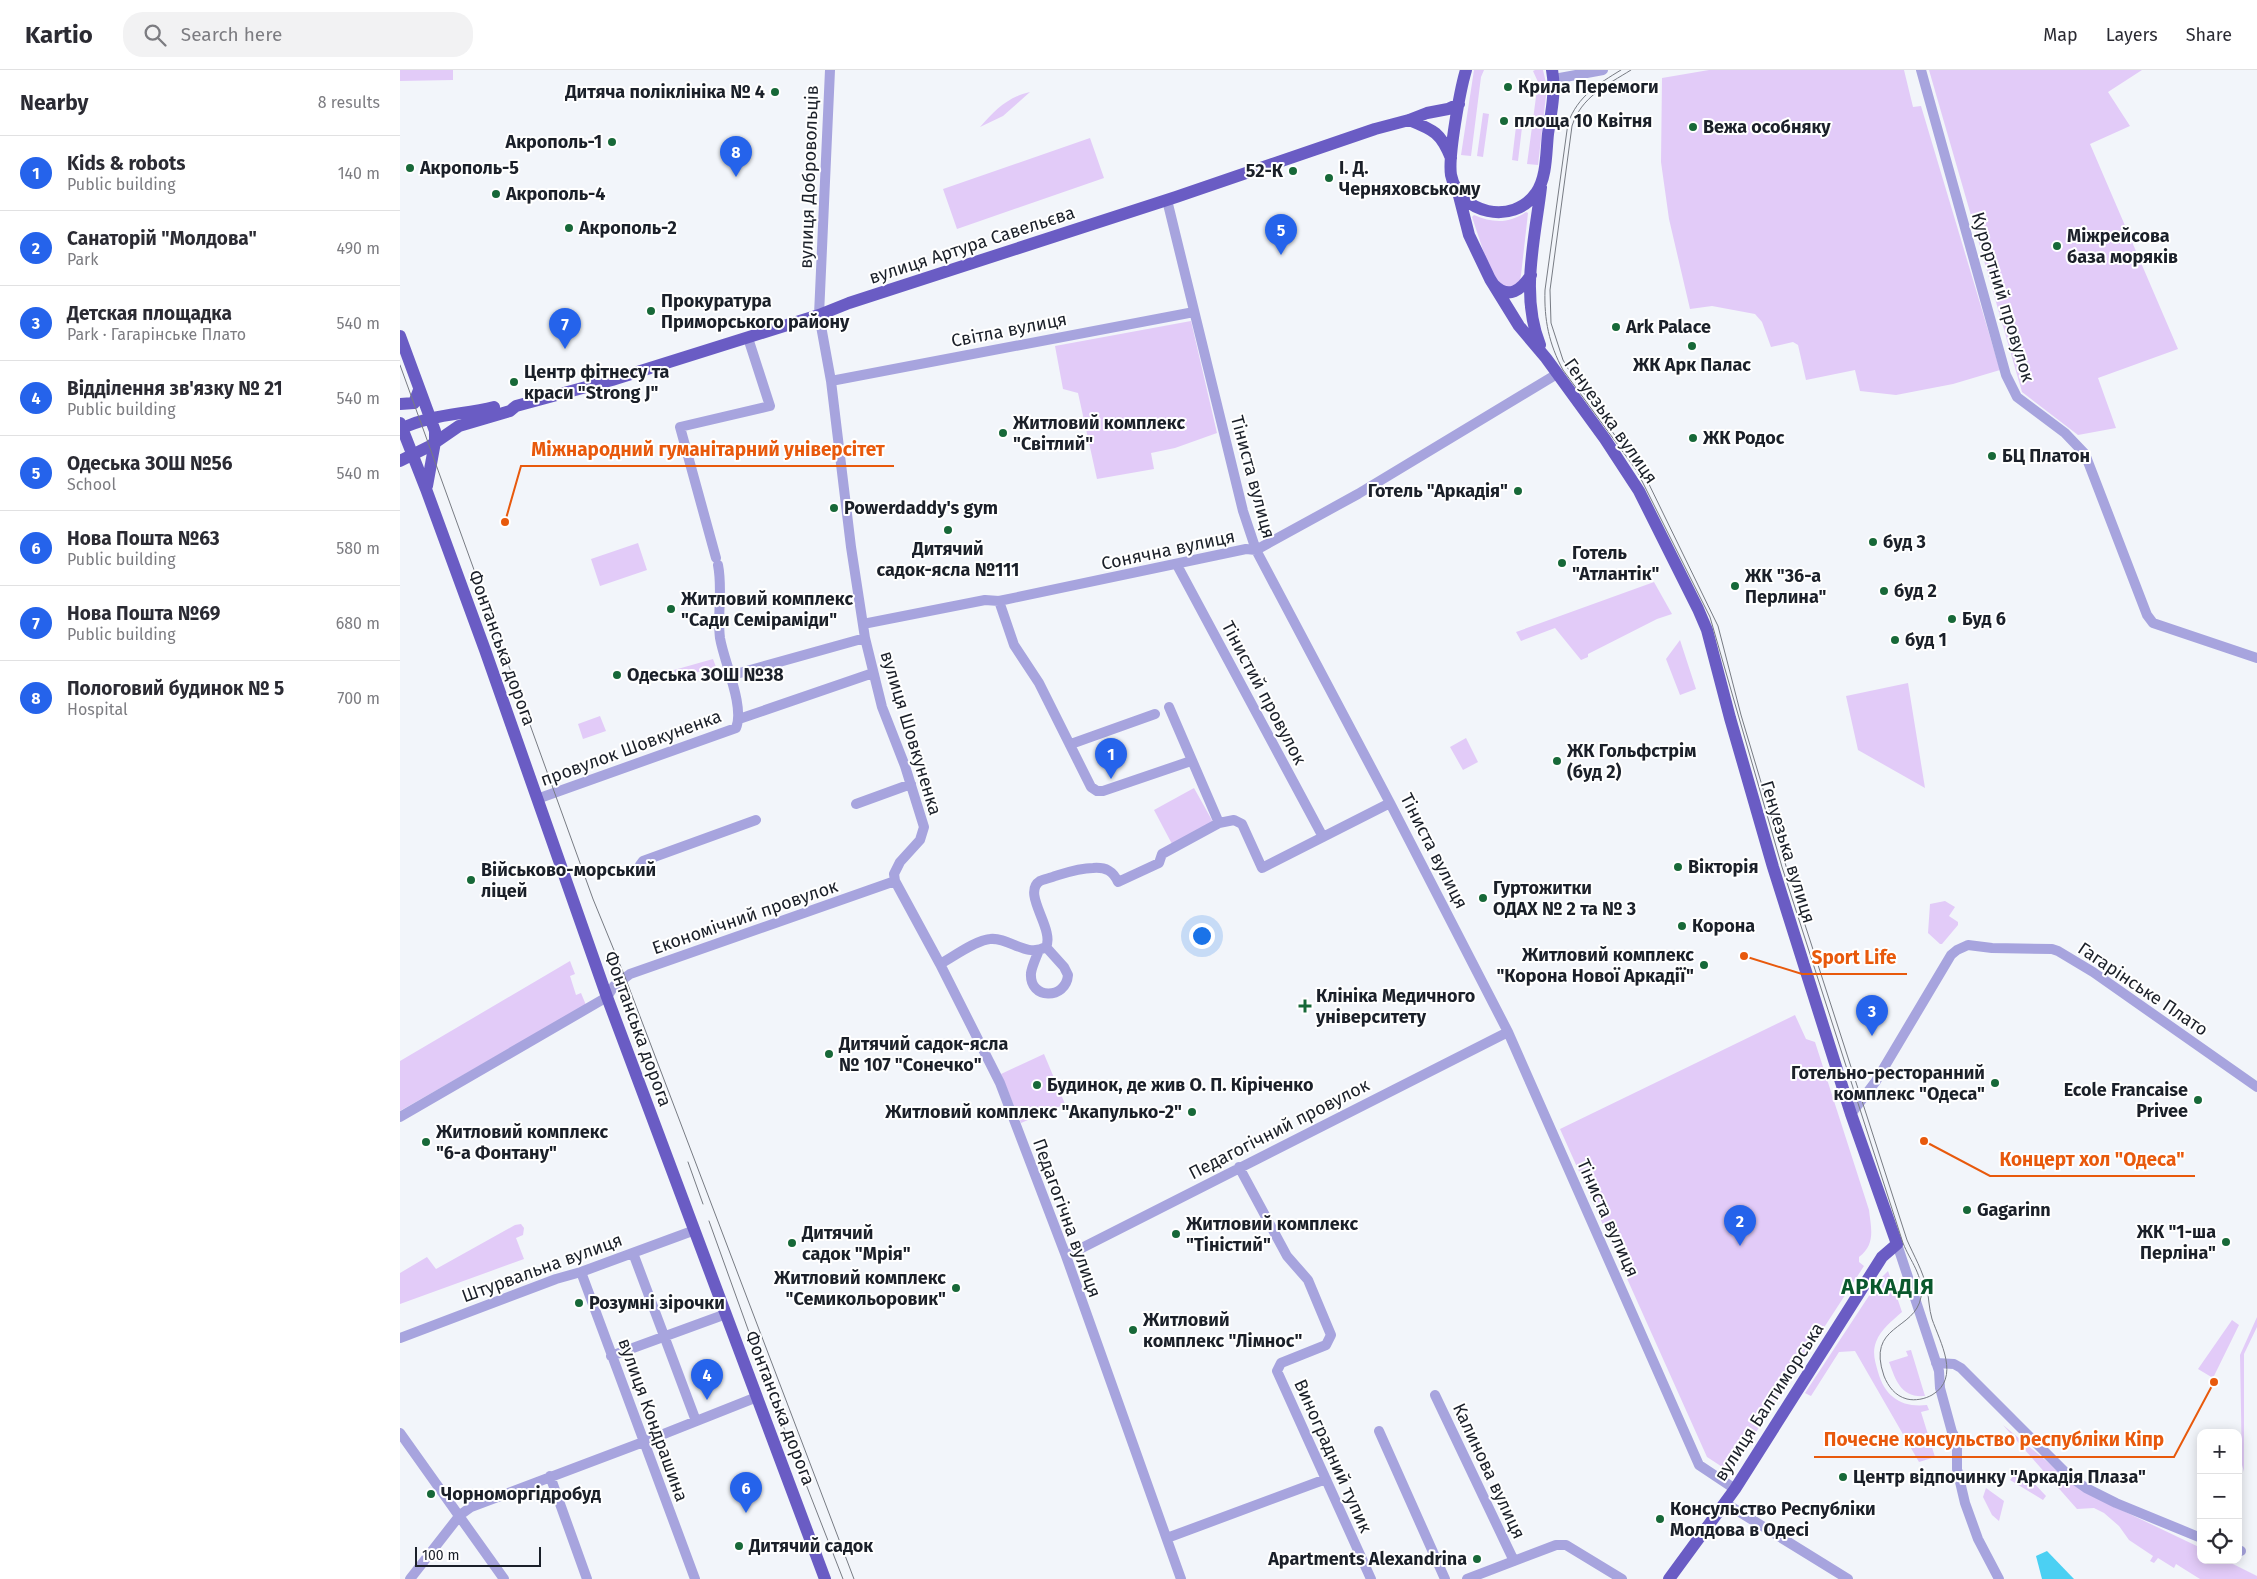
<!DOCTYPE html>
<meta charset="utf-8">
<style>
body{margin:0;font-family:"Fira Sans",sans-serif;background:#f2f2f3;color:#2b2b33}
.controls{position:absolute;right:15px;bottom:15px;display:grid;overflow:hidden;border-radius:10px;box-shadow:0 2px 12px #0003}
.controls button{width:45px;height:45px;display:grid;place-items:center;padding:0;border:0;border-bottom:1px solid #e1e1e2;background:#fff;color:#2b2b33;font:25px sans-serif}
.scale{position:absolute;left:15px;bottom:12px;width:126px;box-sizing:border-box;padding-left:5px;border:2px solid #1b2029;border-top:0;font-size:14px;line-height:18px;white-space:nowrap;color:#1b2029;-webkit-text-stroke:4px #fff;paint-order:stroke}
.you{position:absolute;left:801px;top:865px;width:18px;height:18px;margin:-12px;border:4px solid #fff;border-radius:50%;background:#1a73e8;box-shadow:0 0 0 8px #1a73e833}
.badge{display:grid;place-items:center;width:32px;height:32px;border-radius:50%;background:#2563eb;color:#fff;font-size:16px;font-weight:700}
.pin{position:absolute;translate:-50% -41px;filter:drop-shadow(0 1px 2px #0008)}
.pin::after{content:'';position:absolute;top:26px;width:18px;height:15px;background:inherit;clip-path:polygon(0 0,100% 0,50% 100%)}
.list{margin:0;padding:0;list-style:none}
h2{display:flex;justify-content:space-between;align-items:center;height:65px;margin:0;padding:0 20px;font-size:21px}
h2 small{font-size:16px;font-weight:400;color:#7c7c81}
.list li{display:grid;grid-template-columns:32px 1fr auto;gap:15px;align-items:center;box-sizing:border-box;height:75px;padding:0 20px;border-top:1px solid #e1e1e2}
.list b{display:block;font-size:19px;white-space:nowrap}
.list p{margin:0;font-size:16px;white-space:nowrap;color:#7c7c81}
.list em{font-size:16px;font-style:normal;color:#7c7c81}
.icon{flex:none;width:28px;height:28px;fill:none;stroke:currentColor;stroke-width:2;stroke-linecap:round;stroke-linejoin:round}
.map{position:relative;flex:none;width:1857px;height:1509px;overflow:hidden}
header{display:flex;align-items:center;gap:30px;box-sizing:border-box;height:70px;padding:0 25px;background:#fff;border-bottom:1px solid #e1e1e2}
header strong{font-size:24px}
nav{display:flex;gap:28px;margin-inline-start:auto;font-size:18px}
.search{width:350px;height:45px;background:#f2f2f3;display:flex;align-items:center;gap:12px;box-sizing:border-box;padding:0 18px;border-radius:20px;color:#7c7c81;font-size:19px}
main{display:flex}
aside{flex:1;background:#fff}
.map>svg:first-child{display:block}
.green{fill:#e2cbf8}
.water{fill:#4bd0f3}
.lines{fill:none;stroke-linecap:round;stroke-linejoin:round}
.minor{stroke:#a7a4de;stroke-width:10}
.major{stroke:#6a5cc4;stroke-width:12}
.tram{stroke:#777b83;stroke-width:1}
.poi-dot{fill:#176838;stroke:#fff;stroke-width:2}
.labels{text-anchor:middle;stroke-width:4;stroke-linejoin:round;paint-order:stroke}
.poi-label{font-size:18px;font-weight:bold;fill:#1b2029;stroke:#fff;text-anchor:start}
.street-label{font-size:18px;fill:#1b2029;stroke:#fff}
.district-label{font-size:22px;font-weight:bold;letter-spacing:1px;fill:#0a582d;stroke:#fff}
.leader{fill:none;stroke:#e8590c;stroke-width:2}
.callout-dot{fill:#e8590c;stroke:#fff;stroke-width:2}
.callout-label{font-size:19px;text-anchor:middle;font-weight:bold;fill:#e8590c;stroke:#fff;stroke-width:4;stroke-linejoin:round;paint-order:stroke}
</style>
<header>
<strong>Kartio</strong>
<div class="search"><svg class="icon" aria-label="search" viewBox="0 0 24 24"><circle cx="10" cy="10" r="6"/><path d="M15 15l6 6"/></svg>Search here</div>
<nav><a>Map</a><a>Layers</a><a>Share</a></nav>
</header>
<main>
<aside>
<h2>Nearby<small>8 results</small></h2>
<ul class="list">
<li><span class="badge">1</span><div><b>Kids &amp; robots</b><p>Public building</p></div><em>140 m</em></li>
<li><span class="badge">2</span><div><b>Санаторій &quot;Молдова&quot;</b><p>Park</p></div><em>490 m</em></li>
<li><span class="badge">3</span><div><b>Детская площадка</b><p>Park · Гагарінське Плато</p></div><em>540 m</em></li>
<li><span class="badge">4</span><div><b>Відділення зв'язку № 21</b><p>Public building</p></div><em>540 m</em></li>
<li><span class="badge">5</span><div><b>Одеська ЗОШ №56</b><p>School</p></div><em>540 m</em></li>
<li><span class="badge">6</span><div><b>Нова Пошта №63</b><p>Public building</p></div><em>580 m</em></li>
<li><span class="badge">7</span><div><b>Нова Пошта №69</b><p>Public building</p></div><em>680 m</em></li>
<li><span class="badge">8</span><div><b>Пологовий будинок № 5</b><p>Hospital</p></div><em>700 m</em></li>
</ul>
</aside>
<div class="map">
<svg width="1857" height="1509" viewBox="0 0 1857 1509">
<rect width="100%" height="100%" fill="#f2f5fa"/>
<path class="green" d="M0 0H53V10L0 11Z
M1074 0H1084L1081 7 1071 86 1061 85Z
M1135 0H1143L1147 17 1138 95 1127 94 1138 12 1133 1Z
M1309 0H1504L1513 37 1521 36 1600 300 1553 314 1496 325 1460 321 1455 300 1406 310 1398 275 1393 272 1371 277 1362 252 1355 244 1312 236 1290 239 1269 149 1261 92 1262 8Z
M1529 0H1742L1708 22 1730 56 1690 74 1778 279 1698 308 1716 358 1678 365 1622 322Z
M630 22 603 46 580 57C595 40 608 27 630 22Z
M1083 43 1089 44 1083 87 1077 86Z
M1117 48 1123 49 1118 91 1112 90Z
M690 68 704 108 557 159 543 119Z
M1126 142 1128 143 1121 205 1120 210 1110 219 1099 213 1087 192 1072 147 1074 145C1092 153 1109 154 1126 142Z
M791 251 817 363 775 378 751 383 754 399 697 409 678 323 663 319 655 276Z
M238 473 247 500 200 516 191 489Z
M1254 512 1272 544 1257 549 1188 584V587L1181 590 1155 558 1121 571 1116 562Z
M1280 570 1296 619 1280 625 1266 589Z
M313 589 316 597 277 608 274 600Z
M1508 613 1525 718 1458 680 1446 626Z
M200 646 206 661 183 669 178 654Z
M1066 668 1078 692 1063 700 1050 677Z
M794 718 813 752 772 774 754 740Z
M1545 831 1555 837 1549 846 1558 852V855L1542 874H1540L1528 863 1530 834Z
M170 891 175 904 170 906 176 925 181 923 186 935 0 1041V991Z
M1395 945 1406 969 1415 972 1469 1140C1471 1158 1476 1174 1459 1187V1192L1464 1196 1330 1402 1307 1387 1160 1059Z
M644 984 665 1034 621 1053 601 1004Z
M121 1154 124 1158 123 1165 116 1168 124 1189 0 1234V1203L27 1187 36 1199 115 1155Z
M1488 1201 1502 1242C1492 1251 1481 1259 1476 1272 1472 1283 1475 1291 1478 1302 1485 1327 1502 1338 1527 1335L1529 1340 1521 1342 1535 1387 1519 1392 1455 1281 1439 1282 1411 1326 1405 1323 1480 1209Z
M1857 1247V1257L1844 1284V1402L1842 1395 1840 1285Z
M1832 1250 1839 1255 1813 1308 1798 1299Z
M1511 1280 1525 1326C1501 1328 1496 1311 1489 1292L1508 1286 1506 1281Z
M1603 1355 1673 1413 1694 1427 1801 1478V1490H1825L1857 1506V1509H1800L1776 1494 1774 1498 1758 1488 1754 1493 1750 1491 1753 1486 1729 1470 1719 1456 1704 1443 1694 1438 1677 1439Z
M1620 1398 1646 1426 1643 1430 1610 1410Z
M1586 1418 1604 1431 1599 1451 1592 1445 1583 1427Z"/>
<path class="water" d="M1647 1481 1674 1509H1642L1636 1486Z"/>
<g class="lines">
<path class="minor" d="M430 0 419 245 431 311 451 477 465 568 482 637 505 696 524 757 520 770 500 792 494 804 495 811 540 894 600 1013 666 1186 781 1509
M1521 0 1606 305 1617 327 1665 363 1685 384 1747 545 1753 553 1857 588
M1154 9 1203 0
M767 130 843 441 856 480 990 733 1108 962 1299 1395 1335 1419
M431 311 794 242
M316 488 280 357 370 336 348 268
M777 495 923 767
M599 531 614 575 639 613 691 717 697 721H703L791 691
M463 554 585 530 599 531 846 479 856 480 958 424 1157 304
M329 606 465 568
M769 637 819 753
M339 649 473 603
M671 674 755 644
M137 729 336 658C345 637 324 592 320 568 317 545 323 520 318 495
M456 734 511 714
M240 795 243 791 356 750
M639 880C636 888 632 896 631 903 629 930 666 930 668 905L664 897 646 877
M540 894C553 887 576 870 590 869 610 867 625 888 646 877 655 859 621 823 640 811 644 809 651 808 655 806 668 802 680 798 693 798 706 797 713 801 718 812L759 793 762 784 819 753 834 750 842 754 862 798 990 733
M1451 1044 1476 1011 1551 885 1557 880 1568 875 1592 878 1652 879 1658 881 1693 902 1857 1017
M0 1047 207 927 214 916 230 904 495 811
M839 1097 887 1186 908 1210 931 1265 926 1275 881 1293 877 1301 971 1509
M1497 1174 1539 1301 1540 1318 1552 1362 1557 1371V1399L1565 1433 1578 1469 1599 1509
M233 1183 296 1351
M666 1186 1108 962
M181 1202 295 1509
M0 1268 156 1209 181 1202 295 1160
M211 1286 326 1244
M1536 1293 1554 1294 1561 1298 1669 1406 1686 1418 1716 1433 1801 1468
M1035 1325 1114 1491
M979 1361 1045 1509
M0 1363 104 1509
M150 1406 187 1509
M1325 1433 1448 1509
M767 1468 926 1409
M1838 1481H1841
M10 1509 60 1445 71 1437 246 1371 357 1327
M1067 1509 1156 1475H1166L1222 1509"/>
<path class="major" d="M1066 0C1060 20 1048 86 1051 105 1059 144 1113 156 1136 123 1147 108 1146 82 1148 64 1151 43 1156 21 1152 0
M1009 50C1034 60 1041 63 1051 88
M1058 122 1069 165 1090 209 1119 256 1146 288 1205 369 1239 421 1298 539 1307 560 1330 648 1373 797 1451 1044 1497 1174 1482 1187 1335 1419 1269 1509
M1094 215C1109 230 1121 220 1131 205
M0 266 35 361V372L27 416
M1140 275C1120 225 1135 169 1141 117
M0 334 14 333 19 320
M0 353 26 419 85 580 207 927 425 1509
M0 359C32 344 61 345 94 337
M0 391 30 376 59 356 110 341 116 336 212 310 419 245 449 233 776 127 975 59 1009 50 1027 43 1048 39 1059 34"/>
<path class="tram" d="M1221 0C1198 14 1178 26 1168 53L1145 220C1144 250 1149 274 1163 300L1237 401 1310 547 1382 797 1503 1173C1510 1191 1524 1206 1521 1227 1515 1261 1466 1254 1484 1306 1488 1316 1495 1326 1507 1329 1515 1331 1525 1329 1532 1325 1561 1308 1540 1272 1532 1249 1529 1239 1529 1229 1527 1219 1523 1201 1514 1186 1507 1170L1386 796 1341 645 1318 556 1245 406 1177 314 1163 290 1151 253 1150 220 1172 56C1181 27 1207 15 1231 0
M0 295 193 829 225 907 454 1509
M288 1092 303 1134
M309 1151 377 1340 443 1509"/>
</g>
<g class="poi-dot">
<circle cx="1108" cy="17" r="5"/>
<circle cx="375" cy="22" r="5"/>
<circle cx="1104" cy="51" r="5"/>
<circle cx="1293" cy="57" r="5"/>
<circle cx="212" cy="72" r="5"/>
<circle cx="10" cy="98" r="5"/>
<circle cx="893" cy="101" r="5"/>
<circle cx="929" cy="108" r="5"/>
<circle cx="96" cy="124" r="5"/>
<circle cx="169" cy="158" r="5"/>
<circle cx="1657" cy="176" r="5"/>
<circle cx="251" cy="241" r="5"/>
<circle cx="1216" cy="257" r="5"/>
<circle cx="1292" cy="276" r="5"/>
<circle cx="114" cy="312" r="5"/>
<circle cx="603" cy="363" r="5"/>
<circle cx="1293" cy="368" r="5"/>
<circle cx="1592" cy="386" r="5"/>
<circle cx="1118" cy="421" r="5"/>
<circle cx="434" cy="438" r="5"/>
<circle cx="548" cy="460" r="5"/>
<circle cx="1473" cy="472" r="5"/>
<circle cx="1162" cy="493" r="5"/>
<circle cx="1335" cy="516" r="5"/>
<circle cx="1484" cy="521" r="5"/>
<circle cx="271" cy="539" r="5"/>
<circle cx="1552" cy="549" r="5"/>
<circle cx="1495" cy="570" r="5"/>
<circle cx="217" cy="605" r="5"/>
<circle cx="1157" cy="691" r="5"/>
<circle cx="1278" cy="797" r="5"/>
<circle cx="71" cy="810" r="5"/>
<circle cx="1083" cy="828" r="5"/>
<circle cx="1282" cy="856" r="5"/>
<circle cx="1304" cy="895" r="5"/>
<path d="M902.5 928.5h5v5h5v5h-5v5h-5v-5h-5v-5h5z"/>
<circle cx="429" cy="984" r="5"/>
<circle cx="1595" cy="1013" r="5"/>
<circle cx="637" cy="1015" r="5"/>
<circle cx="1798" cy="1030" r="5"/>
<circle cx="792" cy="1042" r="5"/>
<circle cx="26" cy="1072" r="5"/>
<circle cx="1567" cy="1140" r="5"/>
<circle cx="776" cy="1164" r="5"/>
<circle cx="1826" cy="1172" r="5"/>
<circle cx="392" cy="1173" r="5"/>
<circle cx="556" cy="1218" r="5"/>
<circle cx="179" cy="1233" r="5"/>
<circle cx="733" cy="1260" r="5"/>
<circle cx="1443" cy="1407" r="5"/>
<circle cx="31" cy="1424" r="5"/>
<circle cx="1260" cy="1449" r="5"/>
<circle cx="339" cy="1476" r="5"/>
<circle cx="1077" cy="1489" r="5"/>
</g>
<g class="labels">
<g class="poi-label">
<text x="1118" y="23">Крила Перемоги</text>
<text x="365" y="28" text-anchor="end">Дитяча поліклініка № 4</text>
<text x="1114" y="57">площа 10 Квітня</text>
<text x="1303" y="63">Вежа особняку</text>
<text x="202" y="78" text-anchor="end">Акрополь-1</text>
<text x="20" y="104">Акрополь-5</text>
<text x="939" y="104">І. Д.<tspan x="939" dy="21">Черняховському</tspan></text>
<text x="883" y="107" text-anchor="end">52-К</text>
<text x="106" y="130">Акрополь-4</text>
<text x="179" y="164">Акрополь-2</text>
<text x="1667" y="172">Міжрейсова<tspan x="1667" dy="21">база моряків</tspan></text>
<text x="261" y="237">Прокуратура<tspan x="261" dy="21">Приморського району</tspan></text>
<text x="1226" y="263">Ark Palace</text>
<text x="1292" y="301" text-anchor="middle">ЖК Арк Палас</text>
<text x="124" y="308">Центр фітнесу та<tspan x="124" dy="21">краси "Strong J"</tspan></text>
<text x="613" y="359">Житловий комплекс<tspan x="613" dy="21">"Світлий"</tspan></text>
<text x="1303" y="374">ЖК Родос</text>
<text x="1602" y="392">БЦ Платон</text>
<text x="1108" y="427" text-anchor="end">Готель "Аркадія"</text>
<text x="444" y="444">Powerdaddy's gym</text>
<text x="1483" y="478">буд 3</text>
<text x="548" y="485" text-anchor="middle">Дитячий<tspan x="548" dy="21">садок-ясла №111</tspan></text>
<text x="1172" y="489">Готель<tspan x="1172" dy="21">"Атлантік"</tspan></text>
<text x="1345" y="512">ЖК "36-а<tspan x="1345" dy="21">Перлина"</tspan></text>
<text x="1494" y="527">буд 2</text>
<text x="281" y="535">Житловий комплекс<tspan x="281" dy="21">"Сади Семіраміди"</tspan></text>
<text x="1562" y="555">Буд 6</text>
<text x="1505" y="576">буд 1</text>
<text x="227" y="611">Одеська ЗОШ №38</text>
<text x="1167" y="687">ЖК Гольфстрім<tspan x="1167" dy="21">(буд 2)</tspan></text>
<text x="1288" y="803">Вікторія</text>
<text x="81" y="806">Військово-морський<tspan x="81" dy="21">ліцей</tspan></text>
<text x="1093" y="824">Гуртожитки<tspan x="1093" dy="21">ОДАХ № 2 та № 3</tspan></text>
<text x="1292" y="862">Корона</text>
<text x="1294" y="891" text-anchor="end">Житловий комплекс<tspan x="1294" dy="21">"Корона Нової Аркадії"</tspan></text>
<text x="916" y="932">Клініка Медичного<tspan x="916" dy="21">університету</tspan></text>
<text x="439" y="980">Дитячий садок-ясла<tspan x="439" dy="21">№ 107 "Сонечко"</tspan></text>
<text x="1585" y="1009" text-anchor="end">Готельно-ресторанний<tspan x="1585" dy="21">комплекс "Одеса"</tspan></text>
<text x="647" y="1021">Будинок, де жив О. П. Кіріченко</text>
<text x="1788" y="1026" text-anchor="end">Ecole Francaise<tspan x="1788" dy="21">Privee</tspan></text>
<text x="782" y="1048" text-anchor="end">Житловий комплекс "Акапулько-2"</text>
<text x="36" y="1068">Житловий комплекс<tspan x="36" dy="21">"6-а Фонтану"</tspan></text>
<text x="1577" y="1146">Gagarinn</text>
<text x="786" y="1160">Житловий комплекс<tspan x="786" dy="21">"Тіністий"</tspan></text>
<text x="1816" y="1168" text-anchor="end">ЖК "1-ша<tspan x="1816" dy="21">Перліна"</tspan></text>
<text x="402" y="1169">Дитячий<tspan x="402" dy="21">садок "Мрія"</tspan></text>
<text x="546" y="1214" text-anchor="end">Житловий комплекс<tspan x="546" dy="21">"Семикольоровик"</tspan></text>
<text x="189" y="1239">Розумні зірочки</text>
<text x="743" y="1256">Житловий<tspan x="743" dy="21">комплекс "Лімнос"</tspan></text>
<text x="1453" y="1413">Центр відпочинку "Аркадія Плаза"</text>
<text x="41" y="1430">Чорноморгідробуд</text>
<text x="1270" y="1445">Консульство Республіки<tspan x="1270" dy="21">Молдова в Одесі</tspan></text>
<text x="349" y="1482">Дитячий садок</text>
<text x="1067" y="1495" text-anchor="end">Apartments Alexandrina</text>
</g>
<g class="street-label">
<text transform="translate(409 107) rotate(-88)" y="6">вулиця Добровольців</text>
<text transform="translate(572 175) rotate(-18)" y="6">вулиця Артура Савельєва</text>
<text transform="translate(1603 227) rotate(73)" y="6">Курортний провулок</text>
<text transform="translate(609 260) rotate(-11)" y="6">Світла вулиця</text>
<text transform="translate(1211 351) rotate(55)" y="6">Генуезька вулиця</text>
<text transform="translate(853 407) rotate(75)" y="6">Тіниста вулиця</text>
<text transform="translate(768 480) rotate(-12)" y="6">Сонячна вулиця</text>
<text transform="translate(102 578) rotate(70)" y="6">Фонтанська дорога</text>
<text transform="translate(864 623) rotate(62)" y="6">Тінистий провулок</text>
<text transform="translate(511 663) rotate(73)" y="6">вулиця Шовкуненка</text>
<text transform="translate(231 678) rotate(-20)" y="6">провулок Шовкуненка</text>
<text transform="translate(1034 781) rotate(63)" y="6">Тіниста вулиця</text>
<text transform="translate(1388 782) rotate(73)" y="6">Генуезька вулиця</text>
<text transform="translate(345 847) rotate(-19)" y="6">Економічний провулок</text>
<text transform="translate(1743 919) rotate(34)" y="6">Гагарінське Плато</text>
<text transform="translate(238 959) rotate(70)" y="6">Фонтанська дорога</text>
<text transform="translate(879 1059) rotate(-27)" y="6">Педагогічний провулок</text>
<text transform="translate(667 1148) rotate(70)" y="6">Педагогічна вулиця</text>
<text transform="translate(1208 1148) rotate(66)" y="6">Тіниста вулиця</text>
<text transform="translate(142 1198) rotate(-20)" y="6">Штурвальна вулиця</text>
<text transform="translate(1369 1332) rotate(-57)" y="6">вулиця Балтиморська</text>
<text transform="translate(380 1338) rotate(69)" y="6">Фонтанська дорога</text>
<text transform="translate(253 1350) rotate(70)" y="6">вулиця Кондрашина</text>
<text transform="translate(933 1386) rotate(66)" y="6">Виноградний тупик</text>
<text transform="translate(1089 1401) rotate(65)" y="6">Калинова вулиця</text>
</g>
<g class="district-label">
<text x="1488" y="1224">АРКАДІЯ</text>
</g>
</g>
<path class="leader" d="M105 452L121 396H494M1344 886L1402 904H1507M1524 1071L1590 1106H1795M1814 1312L1774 1387H1414"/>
<g class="callout-dot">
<circle cx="105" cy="452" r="5"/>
<circle cx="1344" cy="886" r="5"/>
<circle cx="1524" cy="1071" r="5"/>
<circle cx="1814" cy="1312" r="5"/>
</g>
<g class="callout-label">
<text x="308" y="386">Міжнародний гуманітарний універсітет</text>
<text x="1454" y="894">Sport Life</text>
<text x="1692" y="1096">Концерт хол "Одеса"</text>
<text x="1594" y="1376">Почесне консульство республіки Кіпр</text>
</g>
</svg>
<div class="controls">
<button>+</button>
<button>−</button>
<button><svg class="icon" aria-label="locate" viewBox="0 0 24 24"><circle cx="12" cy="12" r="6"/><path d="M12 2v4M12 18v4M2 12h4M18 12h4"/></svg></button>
</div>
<div class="scale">100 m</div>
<div class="you"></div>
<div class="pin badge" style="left:711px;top:709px">1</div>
<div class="pin badge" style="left:1340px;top:1176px">2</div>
<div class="pin badge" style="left:1472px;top:966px">3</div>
<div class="pin badge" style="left:307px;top:1330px">4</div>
<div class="pin badge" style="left:881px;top:185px">5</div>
<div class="pin badge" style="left:346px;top:1443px">6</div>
<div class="pin badge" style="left:165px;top:279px">7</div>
<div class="pin badge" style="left:336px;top:107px">8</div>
</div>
</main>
